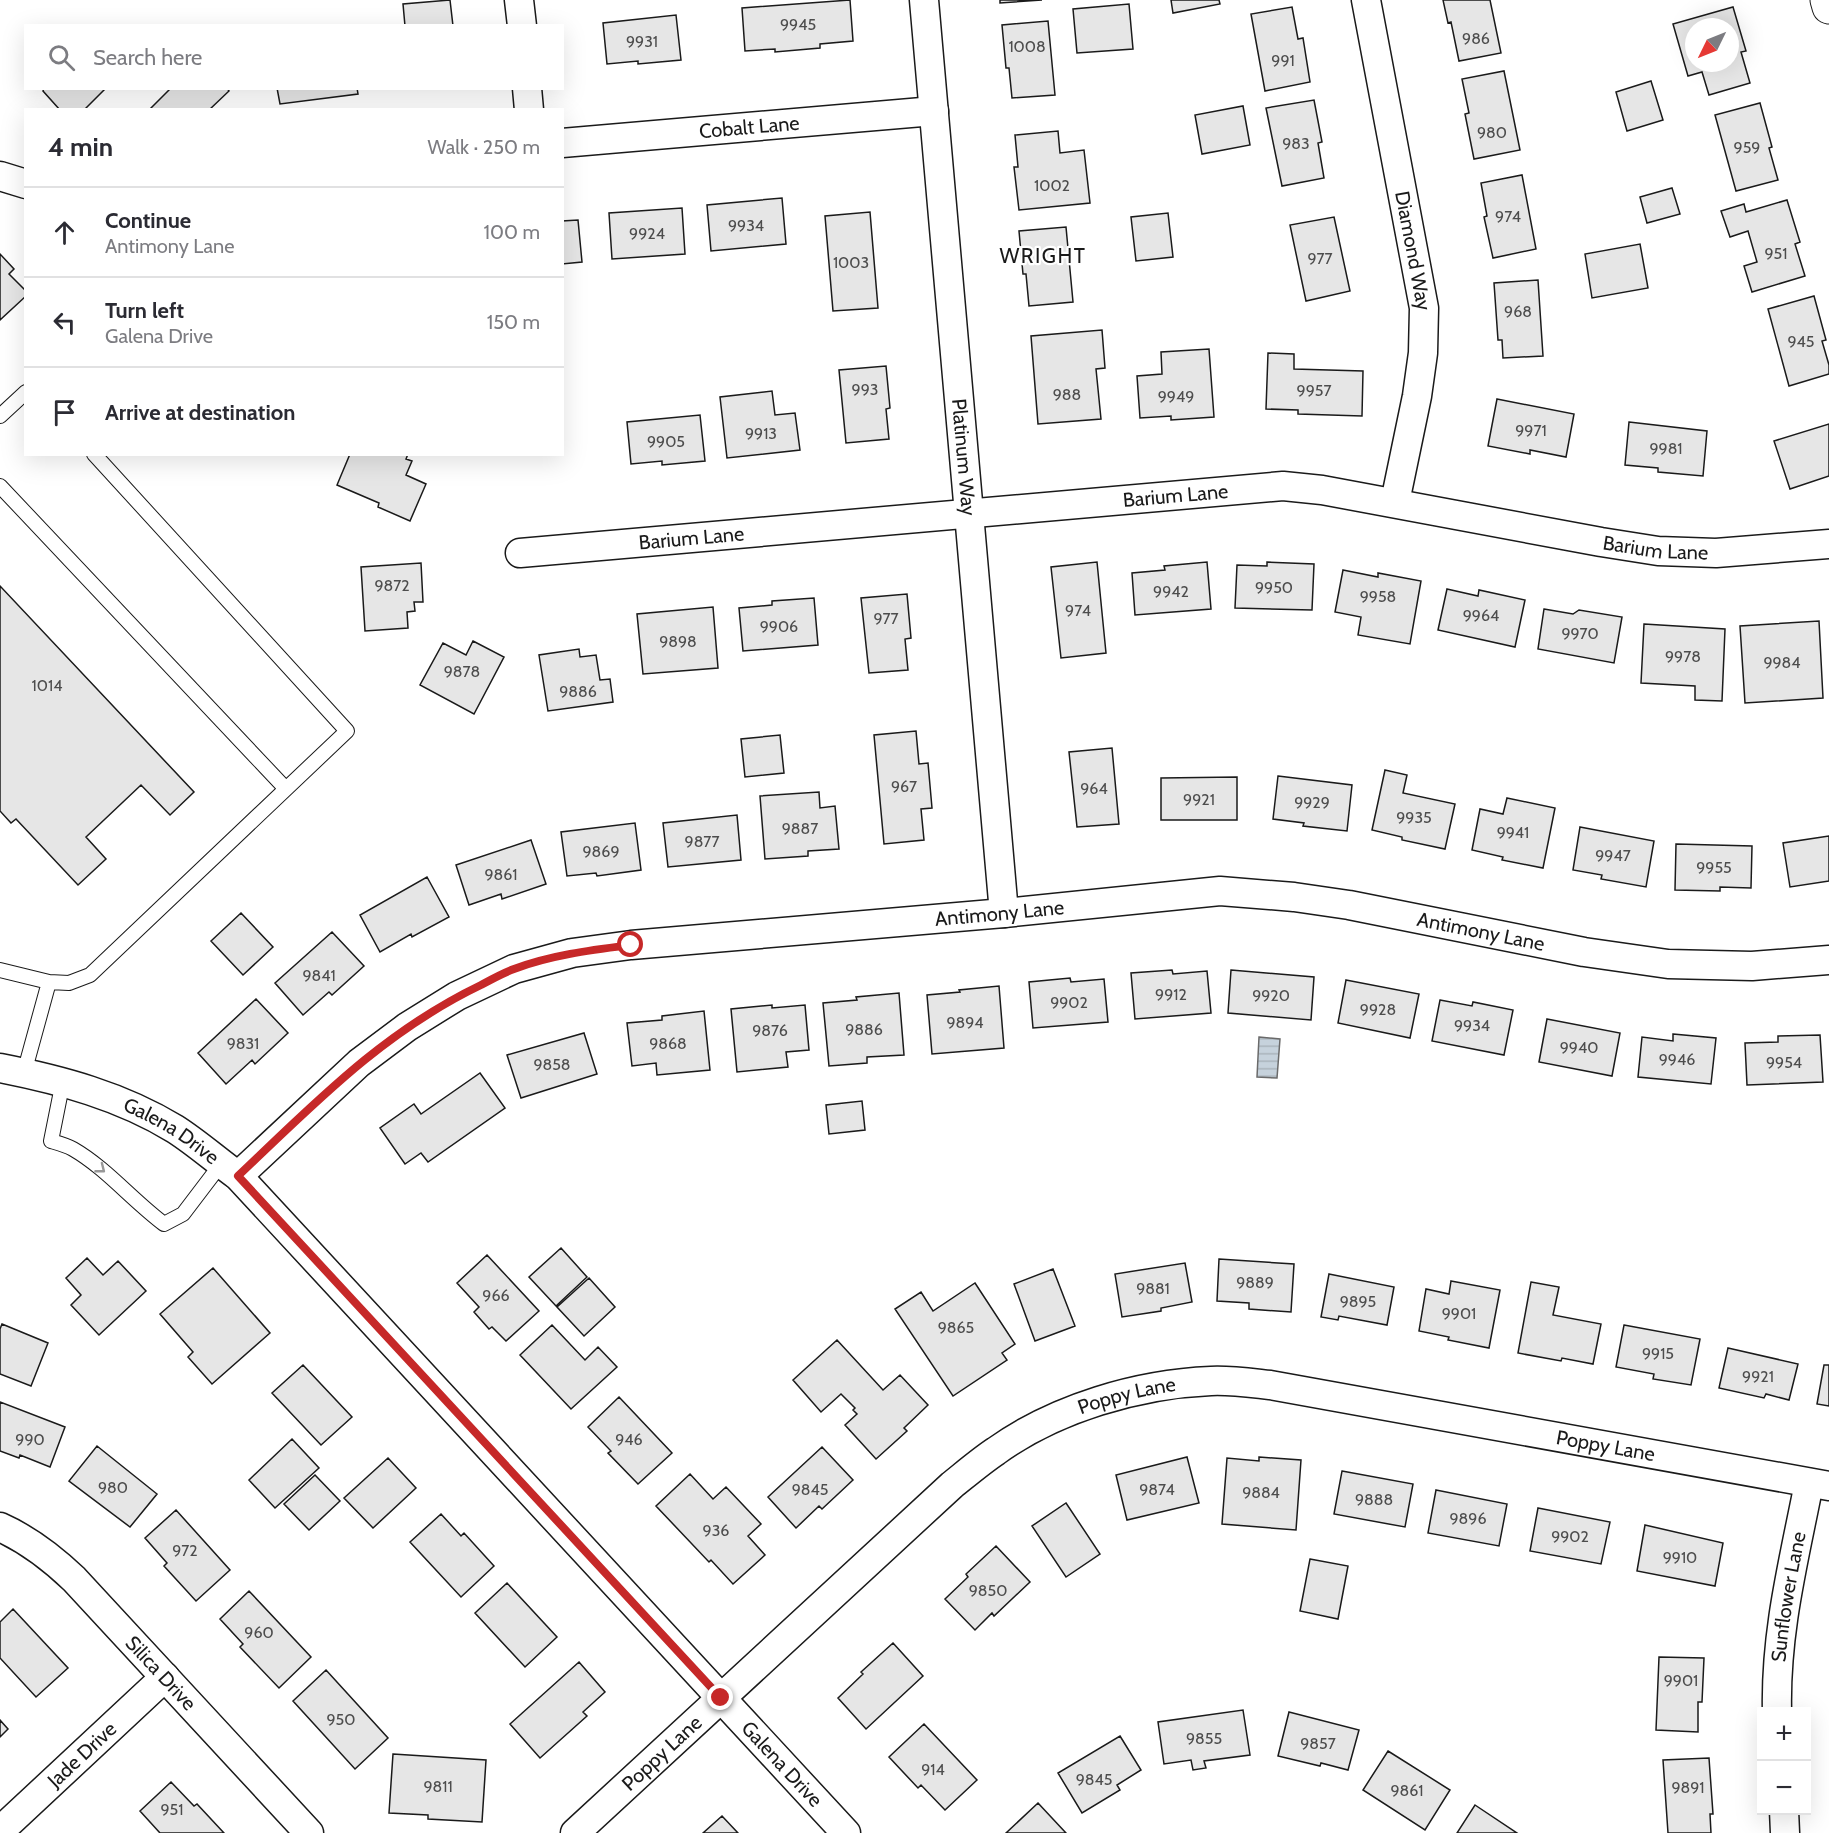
<!DOCTYPE html>
<meta charset="utf-8">
<style>
body{margin:0;font-family:Cabin,sans-serif;background:#f7f7f7;color:#2b2b33}
.controls{position:absolute;right:18px;bottom:18px;display:grid;overflow:hidden;border-radius:0px;box-shadow:0 6px 24px #0002}
.controls button{width:54px;height:54px;display:grid;place-items:center;padding:0;border:0;border-bottom:2px solid #e1e1e2;background:#fff;color:#2b2b33;font:30px sans-serif}
.compass{position:absolute;left:1685px;top:18px;width:54px;height:54px;border-radius:50%;background:#fff;box-shadow:0 6px 24px #0002;rotate:227deg}
.stop{position:absolute;width:18px;height:18px;margin:-14px;border:4px solid #c62828;border-radius:50%;background:#fff}
.stop.end{background:#c62828;border-color:#fff;box-shadow:0 2px 6px #0008}
.list{margin:0;padding:0;list-style:none}
h2{display:flex;justify-content:space-between;align-items:center;height:78px;margin:0;padding:0 24px;font-size:26px}
h2 small{font-size:20px;font-weight:400;color:#7c7c81}
.list li{display:grid;grid-template-columns:39px 1fr auto;gap:18px;align-items:center;box-sizing:border-box;height:90px;padding:0 24px;border-top:2px solid #e1e1e2}
.list b{display:block;font-size:22px;white-space:nowrap}
.list p{margin:0;font-size:20px;white-space:nowrap;color:#7c7c81}
.list em{font-size:20px;font-style:normal;color:#7c7c81}
.icon{flex:none;width:33px;height:33px;fill:none;stroke:currentColor;stroke-width:2;stroke-linecap:round;stroke-linejoin:round}
.map{position:relative;flex:none;width:1829px;height:1833px;overflow:hidden}
.search{position:absolute;background:#fff;box-shadow:0 6px 24px #0002;left:24px;top:24px;width:540px;height:66px;display:flex;align-items:center;gap:15px;box-sizing:border-box;padding:0 21px;border-radius:0px;color:#7c7c81;font-size:22px}
.panel{position:absolute;background:#fff;box-shadow:0 6px 24px #0002;left:24px;top:108px;width:540px;height:348px;border-radius:0px}
.map>svg:first-child{display:block}
.water{fill:url(#water-rules);stroke:#6a6a6a;stroke-width:1.5}
.building{fill:#e6e6e6;stroke:#1a1a1a;stroke-width:1.5;fill-rule:evenodd}
.lines{fill:none;stroke-linecap:round;stroke-linejoin:round}
.service-casing{stroke:#1a1a1a;stroke-width:16}
.minor-casing{stroke:#1a1a1a;stroke-width:31}
.secondary-casing{stroke:#1a1a1a;stroke-width:35}
.service{stroke:#fff;stroke-width:14}
.minor{stroke:#fff;stroke-width:28}
.secondary{stroke:#fff;stroke-width:33}
.oneway{stroke:#989898}
.route{stroke:#c62828;stroke-width:8}
.labels{text-anchor:middle;stroke-width:4.5;stroke-linejoin:round;paint-order:stroke}
.number-label{font-size:16px;fill:#4d4d4d}
.street-label{font-size:20px;fill:#1a1a1a;stroke:#fff}
.neighbourhood-label{font-size:21px;letter-spacing:1.5px;fill:#1a1a1a;stroke:#fff}
</style>
<div class="map">
<svg width="1829" height="1833" viewBox="0 0 1829 1833">
<defs>
<pattern id="water-rules" width="6" height="5" patternUnits="userSpaceOnUse" patternTransform="scale(1.5)"><rect width="6" height="5" fill="#c6d2dc"/><path d="M0 2.5h6" fill="none" stroke="#aab4bc"/></pattern>
</defs>
<rect width="100%" height="100%" fill="#fff"/>
<path class="water" d="M1259 1037 1280 1039 1277 1078 1257 1077Z"/>
<path class="building" d="M450 0 453 26H405L403 4Z
M850 0 853 41 820 44V48L775 52V49L745 51 742 8Z
M1000 0H1042L1000 3Z
M1171 0H1219L1220 4 1173 13Z
M1443 0H1490L1501 53 1459 61 1451 22 1448 23Z
M1129 4 1133 49 1077 53 1073 9Z
M1292 7 1298 39 1303 38 1310 82 1265 91 1251 14Z
M1733 7 1746 51 1741 52 1750 83 1709 95 1702 72 1688 76 1673 24ZM1694 27H1730V63H1694Z
M676 15 681 60 638 64V61L607 64 603 23Z
M1048 21 1055 95 1012 98 1009 68H1006L1002 25Z
M1504 71 1520 150 1474 159 1465 114 1469 113 1462 79Z
M1651 81 1663 120 1627 131 1616 92Z
M44 88H106L84 110H60L43 91Z
M171 88H227L229 91 209 110H149Z
M277 88H357L358 94 280 104Z
M1314 100 1322 142 1318 143 1324 178 1282 186 1266 108Z
M1760 103 1772 147 1769 148 1778 180 1736 191 1715 115Z
M1243 106 1250 145 1202 154 1195 115Z
M1058 131 1060 153 1084 150 1090 203 1019 210 1014 167H1018L1015 135Z
M1522 175 1536 249 1493 258 1484 217 1487 216 1481 183Z
M1672 188 1680 214 1647 223 1640 197Z
M782 198 786 244 711 251 707 205Z
M1787 200 1800 242 1795 244 1805 276 1752 292 1744 266 1757 262 1748 231 1730 237 1721 211 1744 204 1746 212Z
M682 208 685 254 612 259 609 213Z
M870 212 878 308 833 311 825 216Z
M1168 213 1173 257 1136 261 1131 217Z
M1334 217 1350 291 1306 301 1290 225Z
M578 220 582 262 562 264V221Z
M1066 227 1073 302 1029 306 1026 274H1023L1019 231Z
M1640 244 1648 288 1592 298 1585 254Z
M0 254 14 269 9 274 26 291V296L0 320Z
M1538 280 1543 356 1503 358 1502 340H1498L1494 283Z
M1814 296 1826 340 1822 341 1829 365V374L1789 386 1768 309Z
M1102 330 1105 368 1096 369 1101 419 1038 424 1031 336Z
M1209 349 1214 417 1171 420V416L1140 418 1137 376 1162 374 1161 352Z
M1268 353 1294 354V369L1363 371 1362 416 1298 414V410L1266 409Z
M886 366 890 408 886 409 889 439 846 443 839 370Z
M772 391 775 415 795 413 800 450 727 458 720 397Z
M1497 399 1574 414 1566 457 1530 450V454L1488 446Z
M700 415 705 461 662 465V461L631 464 627 422Z
M1629 422 1707 431 1703 476 1658 472V468L1625 465Z
M1829 424V476L1790 489 1774 441Z
M350 454H408L406 459 412 461 406 475 426 484 410 521 378 507 379 503 337 485Z
M1097 562 1106 653 1061 658 1051 567Z
M1207 562 1211 609 1135 615 1132 573 1165 570 1164 566Z
M1267 562 1314 564 1312 610 1235 608 1237 565 1267 566Z
M421 563 423 602H414L415 611 407 612 408 628 365 631 361 567Z
M1343 570 1378 577V573L1421 581 1410 644 1358 635 1361 617 1335 612Z
M0 586 194 792 170 815 141 785 86 837 106 859 78 885 16 819 11 823 0 811Z
M1447 589 1478 596 1479 590 1525 600 1515 647 1438 630Z
M907 594 911 638 905 639 908 670 869 673 861 598Z
M814 598 818 645 743 651 739 608 772 605V601Z
M713 607 718 668 643 674 637 614Z
M1544 609 1573 614 1579 610 1622 617 1614 663 1538 649Z
M1819 621 1823 698 1745 703 1740 626Z
M1644 624 1725 629 1722 701 1695 700V686L1641 683Z
M473 641 504 657 474 714 420 685 443 643 466 655Z
M579 649 580 657 596 655 600 680 610 679 613 702 548 711 539 655Z
M916 731 919 764 928 763 932 808 921 809 924 840 884 844 874 735Z
M780 735 784 773 745 777 741 739Z
M1112 748 1119 824 1077 827 1069 752Z
M1385 770 1407 775 1403 793 1455 804 1445 849 1402 840V837L1372 830Z
M1278 776 1352 785 1347 831 1303 826 1304 823 1273 819Z
M1237 777V820H1161V778Z
M819 792 820 808 835 806 839 849 808 851V856L765 859 760 796Z
M1507 798 1555 808 1543 868 1502 860 1503 857 1472 850 1480 809 1503 814Z
M737 815 741 860 668 867 663 823Z
M635 823 641 870 597 876 596 873 567 876 561 832Z
M1580 827 1654 841 1646 887 1601 879 1602 875 1573 870Z
M1829 836V881L1790 887 1783 843Z
M531 840 546 884 502 899 501 894 469 905 456 865Z
M1676 844 1752 846 1751 888 1720 887V891L1675 890Z
M427 877 449 917 412 937 411 934 380 952 360 915Z
M241 913 273 947 243 975 211 941Z
M332 932 364 966 332 995 329 992 303 1015 275 983Z
M1172 970 1173 974 1207 971 1211 1013 1135 1019 1131 973Z
M1231 970 1314 977 1311 1020 1228 1013Z
M1070 978 1071 982 1104 979 1108 1022 1033 1028 1029 982Z
M1346 980 1419 994 1410 1038 1338 1023Z
M999 986 1004 1048 932 1054 927 995 960 992 959 990Z
M899 993 904 1055 867 1057V1063L829 1066 823 1003 857 1000 856 997Z
M256 999 288 1033 255 1064 252 1060 226 1084 198 1053Z
M1440 1000 1472 1006 1473 1002 1513 1010 1504 1055 1432 1041Z
M772 1005V1008L805 1005 809 1050 786 1052 788 1067 737 1072 731 1009Z
M704 1011 710 1070 657 1075 656 1063 632 1066 627 1023 662 1020V1016Z
M1547 1019 1620 1033 1612 1076 1539 1062Z
M584 1033 597 1074 521 1098 507 1055Z
M1673 1034 1716 1038 1711 1084 1638 1077 1642 1037 1673 1041Z
M1820 1035 1823 1082 1747 1085 1745 1043 1778 1042V1036Z
M480 1073 505 1108 428 1162 421 1153 405 1164 380 1128 414 1104 421 1114Z
M862 1101 865 1130 829 1134 826 1105Z
M561 1248 587 1277 556 1306 529 1277Z
M487 1255 539 1311 506 1341 492 1327 489 1329 474 1312 479 1307 457 1283Z
M87 1258 103 1275 118 1261 146 1291 99 1335 71 1305 81 1295 66 1278Z
M1219 1259 1294 1264 1291 1312 1249 1309V1303L1217 1301Z
M1185 1263 1192 1302 1161 1308V1311L1122 1317 1115 1274Z
M213 1268 270 1333 212 1384 188 1357 193 1352 160 1314Z
M1053 1269 1075 1326 1035 1341 1014 1284Z
M1329 1274 1394 1287 1387 1325 1339 1316 1338 1320 1321 1317Z
M589 1278 615 1307 584 1336 557 1307Z
M1451 1281 1500 1290 1489 1348 1448 1340 1449 1337 1419 1331 1426 1289 1449 1294Z
M1531 1282 1559 1287 1553 1315 1601 1324 1593 1364 1562 1358 1561 1361 1518 1353Z
M975 1283 1015 1344 1002 1353 1007 1360 953 1396 895 1309 921 1292 933 1311Z
M2 1324 48 1343 31 1386 0 1374V1329Z
M552 1325 585 1360 598 1347 617 1367 571 1409 520 1355Z
M1624 1325 1700 1339 1691 1385 1653 1379 1654 1374 1616 1367Z
M837 1340 883 1390 900 1375 928 1405 904 1428 907 1431 876 1459 845 1425 857 1414 853 1410 855 1408 841 1394 821 1412 793 1380Z
M1728 1348 1798 1364 1789 1400 1766 1394 1764 1398 1719 1388Z
M303 1365 352 1417 321 1445 272 1393Z
M1824 1365H1829V1406L1817 1404Z
M619 1397 672 1453 638 1484 608 1453 611 1451 588 1427Z
M0 1402 65 1427 50 1467 20 1455 19 1458 0 1451Z
M292 1439 319 1468 275 1508 249 1480Z
M97 1446 157 1494 130 1527 69 1481Z
M822 1447 853 1480 822 1509 819 1506 796 1528 768 1497Z
M1187 1457 1199 1503 1127 1520 1116 1475Z
M1259 1457 1301 1460 1296 1530 1222 1524 1227 1458 1259 1461Z
M388 1458 416 1488 373 1528 344 1498Z
M1342 1471 1413 1484 1405 1527 1334 1514Z
M690 1474 713 1499 726 1487 761 1524 748 1536 765 1555 733 1584 711 1560 709 1562 656 1506Z
M315 1475 340 1501 309 1530 284 1504Z
M1436 1490 1507 1504 1499 1546 1428 1533Z
M1066 1503 1100 1554 1066 1577 1032 1526Z
M1538 1508 1610 1522 1601 1564 1530 1551Z
M176 1510 230 1570 196 1601 164 1566 167 1563 145 1538Z
M441 1514 461 1536 464 1533 494 1566 461 1597 410 1542Z
M1645 1525 1723 1543 1715 1586 1637 1571Z
M996 1546 1030 1582 994 1616 992 1613 975 1630 945 1599 968 1577 966 1574Z
M1310 1559 1348 1566 1338 1619 1300 1611Z
M507 1583 557 1637 525 1667 475 1613Z
M249 1591 311 1657 279 1688 240 1647 243 1644 220 1619Z
M13 1609 68 1668 36 1697 0 1658V1622Z
M893 1643 923 1676 866 1729 838 1698 863 1674 861 1672Z
M1659 1657 1704 1658 1702 1702H1698V1732L1656 1730Z
M579 1662 605 1692 583 1712 587 1716 540 1758 510 1724Z
M326 1670 388 1738 355 1769 293 1701Z
M1243 1710 1250 1755 1204 1761 1206 1768 1193 1770 1191 1760 1164 1764 1158 1722Z
M1289 1712 1359 1730 1348 1770 1321 1763 1320 1766 1278 1756Z
M0 1720 8 1729 0 1737Z
M924 1724 977 1780 945 1810 921 1785 918 1788 889 1757Z
M1120 1736 1141 1770 1117 1785 1120 1790 1082 1813 1058 1773Z
M1388 1751 1450 1790 1425 1830 1363 1790Z
M393 1754 486 1760 482 1822 428 1819V1815L389 1813Z
M1709 1758 1713 1814H1710L1711 1833H1668L1663 1760Z
M171 1782 194 1806 197 1804 224 1833H160L140 1811Z
M1038 1803 1066 1833H1006Z
M1475 1805 1517 1833H1457Z
M722 1816 738 1833H703Z"/>
<g class="lines">
<defs>
<path id="service" d="M0 416 26 392
M0 486 286 789
M0 970 49 982 69 983 90 975 347 731 94 454
M24 1073 49 982
M63 1081 51 1141C58 1143 66 1145 73 1149 106 1168 132 1200 164 1224L183 1214 221 1164"/>
<g id="minor">
<path d="M519 0 522 26"/>
<path id="s1" d="M924 0 1004 913"/>
<path id="s2" d="M1366 0 1424 308 1423 353 1417 396 1395 502"/>
<path d="M527 88 529 110"/>
<path id="s3" d="M562 143 934 111"/>
<path d="M0 176 26 184"/>
<path id="s4" d="M520 553 1283 486 1322 490 1601 542 1658 551 1716 553 1829 544"/>
<path id="s5" d="M0 1068C61 1080 121 1096 175 1129 197 1143 217 1161 238 1176L846 1833"/>
<path id="s6" d="M238 1176 359 1063 407 1027 457 996 514 969 572 953 631 945 1004 913 1220 891 1294 897 1349 905 1584 952 1668 964 1752 966 1829 960"/>
<path id="s7" d="M0 1527C29 1540 52 1558 74 1579L309 1833"/>
<path id="s8" d="M1777 1712C1775 1632 1794 1560 1809 1483"/>
<path d="M1784 1810 1785 1833"/>
<path id="s9" d="M0 1831 165 1677"/>
<path id="s10" d="M575 1833 952 1485C967 1473 981 1461 996 1451 1056 1408 1138 1384 1211 1381 1230 1380 1251 1383 1270 1385L1829 1486"/>
</g>
<path id="secondary" d="M1827 0 1829 7"/>
</defs>
<use href="#service" class="service-casing"/>
<use href="#minor" class="minor-casing"/>
<use href="#secondary" class="secondary-casing"/>
<use href="#service" class="service"/>
<use href="#minor" class="minor"/>
<use href="#secondary" class="secondary"/>
</g>
<defs><path id="oneway-chevron" d="M-2-3.5L2.5 0L-2 3.5" fill="none" stroke-width="1.6" stroke-linecap="round" stroke-linejoin="round" transform="scale(1.5)"/></defs>
<use class="oneway" href="#oneway-chevron" transform="translate(101 1169) rotate(38)"/>
<g class="lines">
<path class="route" d="M631 945C592 950 551 955 514 969 503 973 492 979 481 985 383 1032 315 1103 238 1176L721 1698"/>
</g>
<g class="labels">
<g class="number-label">
<text x="798" y="30">9945</text>
<text x="1476" y="44">986</text>
<text x="642" y="47">9931</text>
<text x="1027" y="52">1008</text>
<text x="1283" y="66">991</text>
<text x="1492" y="138">980</text>
<text x="1296" y="149">983</text>
<text x="1747" y="153">959</text>
<text x="1052" y="191">1002</text>
<text x="1508" y="222">974</text>
<text x="746" y="231">9934</text>
<text x="647" y="239">9924</text>
<text x="1776" y="259">951</text>
<text x="1320" y="264">977</text>
<text x="851" y="268">1003</text>
<text x="1518" y="317">968</text>
<text x="1801" y="347">945</text>
<text x="865" y="395">993</text>
<text x="1314" y="396">9957</text>
<text x="1067" y="400">988</text>
<text x="1176" y="402">9949</text>
<text x="1531" y="436">9971</text>
<text x="761" y="439">9913</text>
<text x="666" y="447">9905</text>
<text x="1666" y="454">9981</text>
<text x="392" y="591">9872</text>
<text x="1274" y="593">9950</text>
<text x="1171" y="597">9942</text>
<text x="1378" y="602">9958</text>
<text x="1078" y="616">974</text>
<text x="1481" y="621">9964</text>
<text x="886" y="624">977</text>
<text x="779" y="632">9906</text>
<text x="1580" y="639">9970</text>
<text x="678" y="647">9898</text>
<text x="1683" y="662">9978</text>
<text x="1782" y="668">9984</text>
<text x="462" y="677">9878</text>
<text x="47" y="691">1014</text>
<text x="578" y="697">9886</text>
<text x="904" y="792">967</text>
<text x="1094" y="794">964</text>
<text x="1199" y="805">9921</text>
<text x="1312" y="808">9929</text>
<text x="1414" y="823">9935</text>
<text x="800" y="834">9887</text>
<text x="1513" y="838">9941</text>
<text x="702" y="847">9877</text>
<text x="601" y="857">9869</text>
<text x="1613" y="861">9947</text>
<text x="1714" y="873">9955</text>
<text x="501" y="880">9861</text>
<text x="319" y="981">9841</text>
<text x="1171" y="1000">9912</text>
<text x="1271" y="1001">9920</text>
<text x="1069" y="1008">9902</text>
<text x="1378" y="1015">9928</text>
<text x="965" y="1028">9894</text>
<text x="1472" y="1031">9934</text>
<text x="864" y="1035">9886</text>
<text x="770" y="1036">9876</text>
<text x="243" y="1049">9831</text>
<text x="668" y="1049">9868</text>
<text x="1579" y="1053">9940</text>
<text x="1677" y="1065">9946</text>
<text x="1784" y="1068">9954</text>
<text x="552" y="1070">9858</text>
<text x="1255" y="1288">9889</text>
<text x="1153" y="1294">9881</text>
<text x="496" y="1301">966</text>
<text x="1358" y="1307">9895</text>
<text x="1459" y="1319">9901</text>
<text x="956" y="1333">9865</text>
<text x="1658" y="1359">9915</text>
<text x="1758" y="1382">9921</text>
<text x="30" y="1445">990</text>
<text x="629" y="1445">946</text>
<text x="113" y="1493">980</text>
<text x="810" y="1495">9845</text>
<text x="1157" y="1495">9874</text>
<text x="1261" y="1498">9884</text>
<text x="1374" y="1505">9888</text>
<text x="1468" y="1524">9896</text>
<text x="716" y="1536">936</text>
<text x="1570" y="1542">9902</text>
<text x="185" y="1556">972</text>
<text x="1680" y="1563">9910</text>
<text x="988" y="1596">9850</text>
<text x="259" y="1638">960</text>
<text x="1681" y="1686">9901</text>
<text x="341" y="1725">950</text>
<text x="1204" y="1744">9855</text>
<text x="1318" y="1749">9857</text>
<text x="933" y="1775">914</text>
<text x="1094" y="1785">9845</text>
<text x="438" y="1792">9811</text>
<text x="1688" y="1793">9891</text>
<text x="1407" y="1796">9861</text>
<text x="172" y="1815">951</text>
</g>
<g class="street-label">
<text dy="7" stroke="none"><textPath href="#s3" startOffset="188">Cobalt Lane</textPath></text>
<text dy="7" stroke="none"><textPath href="#s2" startOffset="255">Diamond Way</textPath></text>
<text dy="7" stroke="none"><textPath href="#s1" startOffset="459">Platinum Way</textPath></text>
<text dy="7" stroke="none"><textPath href="#s4" startOffset="658">Barium Lane</textPath></text>
<text dy="7" stroke="none"><textPath href="#s4" startOffset="172">Barium Lane</textPath></text>
<text dy="7" stroke="none"><textPath href="#s4" startOffset="1144">Barium Lane</textPath></text>
<text dy="7" stroke="none"><textPath href="#s6" startOffset="837">Antimony Lane</textPath></text>
<text dy="7" stroke="none"><textPath href="#s6" startOffset="1323">Antimony Lane</textPath></text>
<text dy="7" stroke="none"><textPath href="#s5" startOffset="184">Galena Drive</textPath></text>
<text dy="7" stroke="none"><textPath href="#s10" startOffset="712">Poppy Lane</textPath></text>
<text dy="7" stroke="none"><textPath href="#s10" startOffset="1198">Poppy Lane</textPath></text>
<text dy="7" stroke="none"><textPath href="#s8" startOffset="116">Sunflower Lane</textPath></text>
<text dy="7" stroke="none"><textPath href="#s7" startOffset="219">Silica Drive</textPath></text>
<text dy="7" stroke="none"><textPath href="#s10" startOffset="118">Poppy Lane</textPath></text>
<text dy="7" stroke="none"><textPath href="#s9" startOffset="112">Jade Drive</textPath></text>
<text dy="7" stroke="none"><textPath href="#s5" startOffset="1066">Galena Drive</textPath></text>
</g>
<g class="neighbourhood-label">
<text x="1043" y="263">WRIGHT</text>
</g>
</g>
</svg>
<div class="controls">
<button>+</button>
<button>−</button>
</div>
<svg class="compass" viewBox="-18 -18 36 36"><path d="M0-13l5 13h-10z" fill="#e53935"/><path d="M0 13l5-13h-10z" fill="#7c7c81"/></svg>
<div class="stop" style="left:631px;top:945px"></div>
<div class="stop end" style="left:721px;top:1698px"></div>
<div class="search"><svg class="icon" aria-label="search" viewBox="0 0 24 24"><circle cx="10" cy="10" r="6"/><path d="M15 15l6 6"/></svg>Search here</div>
<section class="panel">
<h2>4 min<small>Walk · 250 m</small></h2>
<ul class="list">
<li><svg class="icon" aria-label="ahead" viewBox="0 0 24 24"><path d="M12 20V5M6 11l6-6 6 6"/></svg><div><b>Continue</b><p>Antimony Lane</p></div><em>100 m</em></li>
<li><svg class="icon" aria-label="left" viewBox="0 0 24 24"><path d="M17 20v-9H6M10 6l-5 5 5 5"/></svg><div><b>Turn left</b><p>Galena Drive</p></div><em>150 m</em></li>
<li><svg class="icon" aria-label="arrive" viewBox="0 0 24 24"><path d="M6 21V4h12l-3 4 3 4H6"/></svg><div><b>Arrive at destination</b></div></li>
</ul>
</section>
</div>
